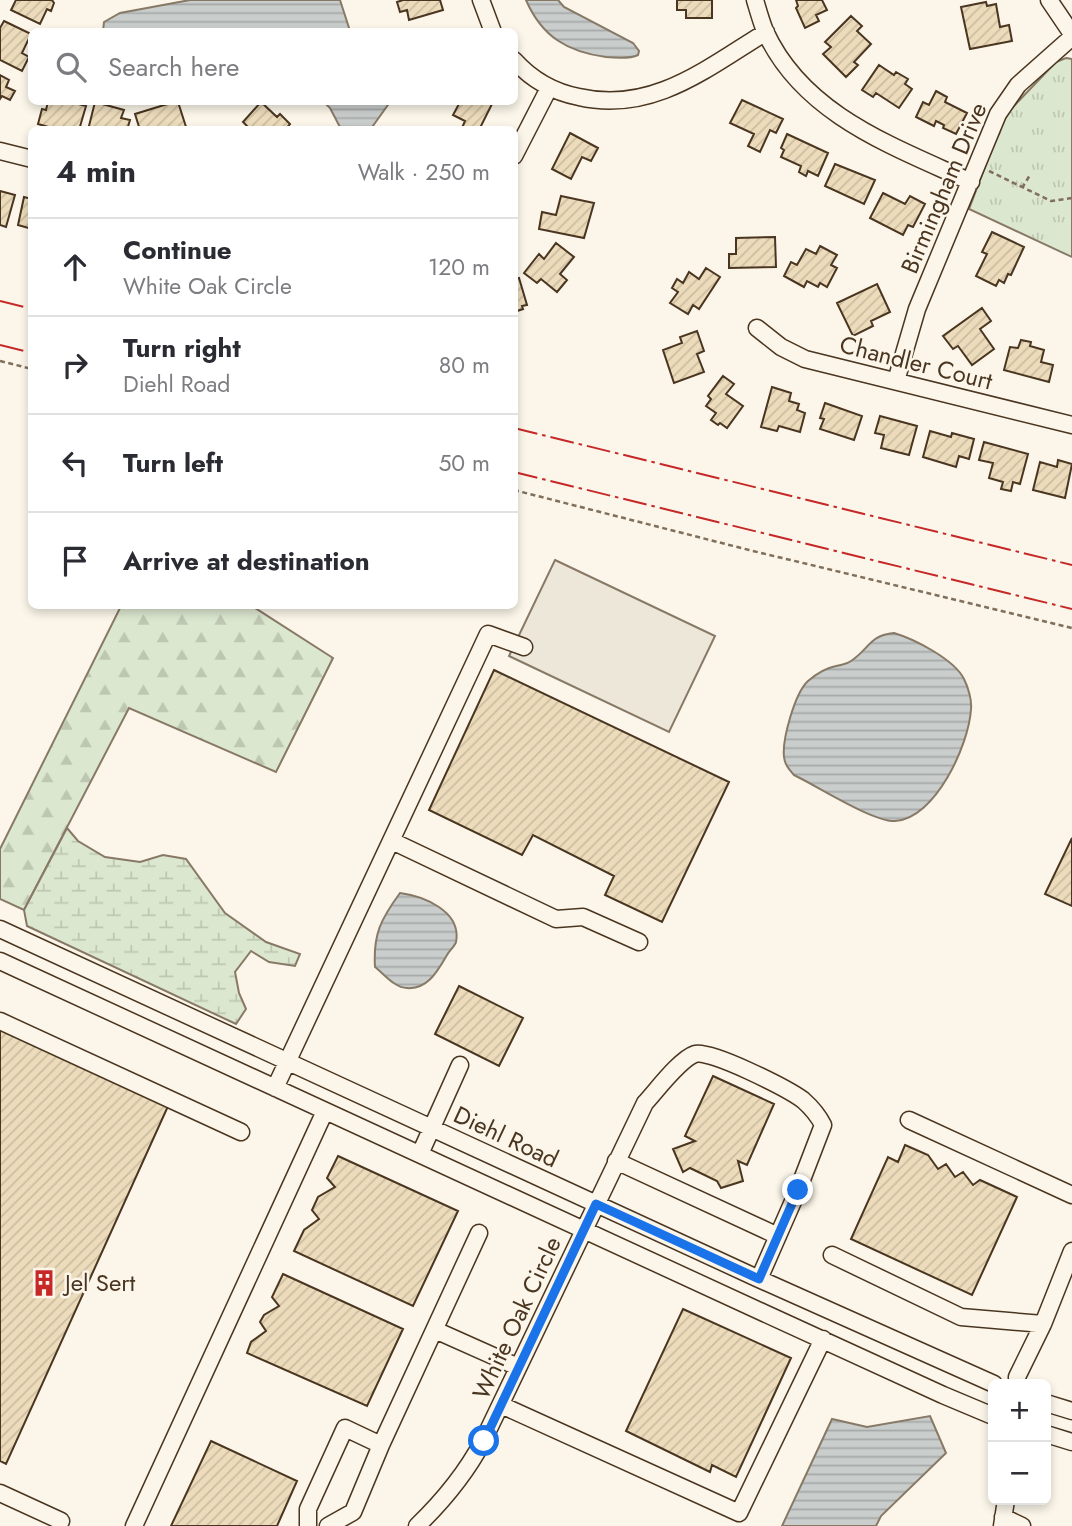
<!DOCTYPE html>
<meta charset="utf-8">
<style>
body{margin:0;font-family:Jost,sans-serif;background:#f2f2f3;color:#2b2b33}
.controls{position:absolute;right:21px;bottom:21px;display:grid;overflow:hidden;border-radius:10px;box-shadow:0 4px 10px #0003}
.controls button{width:63px;height:63px;display:grid;place-items:center;padding:0;border:0;border-bottom:2px solid #e1e1e2;background:#fff;color:#2b2b33;font:35px sans-serif}
.stop{position:absolute;width:21px;height:21px;margin:-16px;border:5px solid #1a73e8;border-radius:50%;background:#fff}
.stop.end{background:#1a73e8;border-color:#fff;box-shadow:0 2px 7px #0008}
.list{margin:0;padding:0;list-style:none}
h2{display:flex;justify-content:space-between;align-items:center;height:91px;margin:0;padding:0 28px;font-size:30px}
h2 small{font-size:23px;font-weight:400;color:#7c7c81}
.list li{display:grid;grid-template-columns:46px 1fr auto;gap:21px;align-items:center;box-sizing:border-box;height:98px;padding:0 28px;border-top:2px solid #e1e1e2}
.list b{display:block;font-size:26px;white-space:nowrap}
.list p{margin:0;font-size:23px;white-space:nowrap;color:#7c7c81}
.list em{font-size:23px;font-style:normal;color:#7c7c81}
.icon{flex:none;width:38px;height:38px;fill:none;stroke:currentColor;stroke-width:2;stroke-linecap:round;stroke-linejoin:round}
.map{position:relative;flex:none;width:1072px;height:1526px;overflow:hidden}
.search{position:absolute;background:#fff;box-shadow:0 4px 10px #0003;left:28px;top:28px;width:490px;height:77px;display:flex;align-items:center;gap:18px;box-sizing:border-box;padding:0 24px;border-radius:10px;color:#7c7c81;font-size:26px}
.panel{position:absolute;background:#fff;box-shadow:0 4px 10px #0003;left:28px;top:126px;width:490px;height:483px;border-radius:10px}
.map>svg:first-child{display:block}
.forest{fill:url(#forest-firs);stroke:#887966;stroke-width:2}
.wetland{fill:url(#wetland-marsh);stroke:#887966;stroke-width:2}
.park{fill:url(#park-tufts);stroke:#887966;stroke-width:2}
.parking{fill:#ede7d9;stroke:#887966;stroke-width:2}
.water{fill:url(#water-rules);stroke:#887966;stroke-width:2}
.building{fill:url(#building-hatch);stroke:#4a3520;stroke-width:2}
.lines{fill:none;stroke-linecap:round;stroke-linejoin:round}
.minor-casing{stroke:#4a3520;stroke-width:19}
.path{stroke:#7f6f5c;stroke-width:2.5;stroke-dasharray:5 3.5;stroke-linecap:butt}
.minor{stroke:#fbf6e9;stroke-width:16}
.power{stroke:#c62828;stroke-width:2;stroke-dasharray:24 5 3.5 5;stroke-linecap:butt}
.route{stroke:#1a73e8;stroke-width:9}
.labels{text-anchor:middle;stroke-width:5;stroke-linejoin:round;paint-order:stroke}
.street-label{font-size:24px;fill:#4a3520;stroke:#fbf6e9}
.poi-label{font-size:24px;fill:#4a3520;stroke:#fbf6e9;text-anchor:start}
</style>
<div class="map">
<svg width="1072" height="1526" viewBox="0 0 1072 1526">
<defs>
<pattern id="forest-firs" width="22" height="20" patternUnits="userSpaceOnUse" patternTransform="scale(1.75)"><rect width="22" height="20" fill="#dce7d0"/><path d="M5 1l3.5 6h-7zM16 11l3.5 6h-7z" fill="#bec7b2"/></pattern>
<pattern id="wetland-marsh" width="20" height="14" patternUnits="userSpaceOnUse" patternTransform="scale(1.75)"><rect width="20" height="14" fill="#dce7d0"/><path d="M1 5h8M5 5V1M11 12h8M15 12V8" fill="none" stroke="#bec7b2"/></pattern>
<pattern id="park-tufts" width="24" height="20" patternUnits="userSpaceOnUse" patternTransform="scale(1.75)"><rect width="24" height="20" fill="#dce7d0"/><path d="M3 7l-1-3M5 7V3M7 7l1-3M15 17l-1-3M17 17v-4M19 17l1-3" fill="none" stroke="#bec7b2"/></pattern>
<pattern id="water-rules" width="6" height="5" patternUnits="userSpaceOnUse" patternTransform="scale(1.75)"><rect width="6" height="5" fill="#c9cecd"/><path d="M0 2.5h6" fill="none" stroke="#a5a8a6"/></pattern>
<pattern id="building-hatch" width="6" height="6" patternUnits="userSpaceOnUse" patternTransform="scale(1.75)"><rect width="6" height="6" fill="#ecdcbc"/><path d="M-1 1l2-2M0 6l6-6M5 7l2-2" fill="none" stroke="#ccbda1"/></pattern>
</defs>
<rect width="100%" height="100%" fill="#fbf6e9"/>
<path class="forest" d="M121 606H252L333 658 276 772 129 708 24 910 0 899V849Z"/>
<path class="wetland" d="M67 828 78 841 105 857 140 862 163 855 186 859 225 913 266 942 300 954 295 966 269 962 251 951 235 972 239 993 246 1009 236 1024 27 926 24 910Z"/>
<path class="park" d="M1066 58 1072 59V257L969 209 1001 125 1011 109 1056 62Z"/>
<path class="parking" d="M555 560 715 636 669 732 509 656Z"/>
<path class="water" d="M190 0H340L350 31H103L104 22 120 13Z
M526 0H558L564 7 633 43 639 51 638 55C630 59 616 58 606 57 568 52 542 37 526 0Z
M324 102H390L370 130 341 129 330 108Z
M894 633C914 639 954 659 964 679 968 687 972 700 971 709 969 745 935 819 895 821 873 822 817 786 794 775 789 769 785 765 784 757 782 739 795 693 808 681 815 675 826 668 836 666 842 664 846 665 851 661 869 649 870 635 894 633Z
M400 893C423 896 462 911 456 942 455 946 449 951 447 955 438 970 428 990 407 988 395 988 384 974 375 967 373 934 381 919 400 893Z
M930 1416 946 1453 881 1516 876 1526H782L832 1419 867 1427Z"/>
<path class="building" d="M16 0H52L54 3 51 11 47 9 40 24 11 10Z
M440 0 443 10 409 20 407 10 400 12 397 2 403 0Z
M677 0H712V18H686V10H677Z
M796 0H822L827 10 816 15 819 21 805 28 796 8 798 6Z
M986 2 987 6 996 4 1000 27 1009 25 1012 41 970 49 961 7Z
M851 16 862 26 857 31 871 44 854 62 858 65 846 77 823 54 831 47 825 42Z
M4 21 31 34 22 53 29 57 22 71 0 60V28Z
M879 65 894 75 896 72 908 79 905 84 912 89 899 108 876 93 873 97 862 90Z
M0 75 9 80 6 87 15 91 10 100 2 96 0 99Z
M936 91 947 97 945 102 967 113 956 134 943 128 944 125 936 121 934 126 916 117 923 102 929 105Z
M742 100 783 119 776 133 770 130 760 152 748 146 754 134 730 123Z
M48 102H71L86 106 79 130H59L38 124 42 109 46 110Z
M95 102 124 110 121 118 130 120 127 130H88Z
M174 102H178L187 130H140L135 114Z
M261 102 277 117 280 114 290 124 285 130H251L243 122Z
M460 102H493L479 130 462 128 465 121 453 115Z
M570 133 598 148 591 161 582 157 571 179 552 169Z
M787 134 828 153 818 176 808 171 806 176 799 172 801 166 781 157 784 150 781 148Z
M835 164 875 180 864 204 825 186Z
M0 191 15 195 6 227 0 225Z
M883 193 905 204 910 196 925 204 913 227 908 225 903 235 870 218Z
M561 196 594 203 584 238 539 229 542 212 556 215Z
M24 197 32 199V229L18 225Z
M992 232 1024 247 1011 275 1008 274 1004 283 999 280 996 286 976 276 987 254 982 252Z
M775 237 776 267 729 268V254H736V238Z
M556 243 574 257 560 274 567 280 557 292 541 279 537 283 524 273 539 254 544 259Z
M820 246 837 255 831 265 837 268 827 287 820 283 818 287 807 281 804 287 784 276 791 262 797 265 806 249 816 254Z
M706 268 720 277 699 309 693 305 688 314 670 303 678 292 672 288 677 279 683 283 689 272 699 279Z
M519 278 527 305 522 306 523 309 514 312V279Z
M877 284 890 312 871 321 873 326 853 336 837 303Z
M982 308 991 321 980 329 994 349 972 365 958 346 953 349 943 336Z
M697 331 704 351 697 354 704 372 674 383 663 350 682 343 680 337Z
M1021 340 1031 342 1030 346 1044 350 1041 362 1053 365 1049 382 1004 370 1010 347 1018 348Z
M723 376 734 384 726 394 743 406 727 428 720 423 718 425 711 420 716 413 706 406 711 399 708 396Z
M772 387 791 393 789 401 799 404 797 410 805 413 800 432 779 426 777 431 761 427Z
M825 403 862 416 854 440 820 429 824 419 820 418Z
M880 416 917 426 909 455 881 448 884 435 875 433Z
M930 431 951 437 952 433 974 439 969 459 959 456 956 467 923 457Z
M984 442 1028 454 1020 484 1013 482 1011 491 1001 489 1003 482 989 478 993 463 979 460Z
M1058 460 1072 464 1065 498 1033 490 1040 462 1057 467Z
M494 670 729 782 662 922 605 895 614 876 533 835 522 855 429 810Z
M1072 838V906L1045 894Z
M459 986 523 1018 499 1066 435 1034Z
M0 1027 169 1104 6 1464 0 1461Z
M713 1076 774 1104 747 1165 738 1161 743 1181 721 1188 717 1181 690 1168 683 1172 673 1149 695 1141 685 1136Z
M905 1145 928 1155 938 1169 946 1164 955 1177 963 1172 973 1185 980 1180 1017 1197 972 1295 851 1239 888 1157 898 1162Z
M338 1156 458 1211 413 1306 294 1251 304 1230 319 1219 312 1210 318 1197 335 1187 327 1178Z
M283 1274 403 1329 367 1406 247 1353 251 1342 266 1331 260 1322 264 1315 279 1306 272 1297Z
M683 1309 791 1358 736 1477 712 1465 710 1472 626 1431Z
M211 1441 297 1481 277 1526H171Z"/>
<g class="lines">
<defs>
<path id="minor" d="M481 0 493 32
M755 0C758 10 761 21 765 31 803 115 893 146 971 182
M1049 0 1072 34
M514 60C532 80 553 92 579 97 652 114 707 68 766 32
M0 151 32 159
M514 156 549 88
M757 328 781 347 805 359 1072 425
M896 381 917 309 998 114 1018 85 1072 37
M392 841 556 919 583 917 639 942
M0 929 759 1279 994 1384
M0 961 764 1313 943 1395 993 1416
M0 1021 241 1132
M275 1088 488 634 524 647
M909 1120 1072 1195
M420 1154 460 1065
M616 1161 778 1236
M832 1255 961 1317 1043 1324
M435 1330 518 1367
M1017 1384V1377L1043 1324 1072 1251
M1046 1403 1072 1411
M501 1405 739 1513 823 1339
M1046 1434 1072 1442
M381 1445 479 1233
M0 1493 61 1521
M1003 1517 1022 1526
M134 1526 325 1111
M308 1526V1509L345 1428 381 1445 353 1512 328 1526
M417 1526C443 1501 466 1473 483 1441L645 1103C657 1090 680 1059 695 1054 710 1049 788 1089 803 1100 812 1108 818 1115 823 1125L798 1190 759 1279
M1002 1526 1006 1500"/>
</defs>
<use href="#minor" class="minor-casing"/>
<path class="path" d="M989 171 1051 201 1072 198
M1022 188 1030 175
M0 361 32 369
M514 490 749 550 1072 628"/>
<use href="#minor" class="minor"/>
<path class="power" d="M0 301 32 309
M0 345 32 353
M514 428 1072 565
M514 472 1072 609"/>
</g>
<g class="lines">
<path class="route" d="M484 1441 596 1204 759 1279 798 1190"/>
</g>
<defs>
<symbol id="building-bare" viewBox="-9 -9 18 18"><path d="M-4-6H4V6H1V3H-1V6H-4ZM-2.5-4.3h1.7v1.8h-1.7ZM.8-4.3h1.7v1.8H.8ZM-2.5-1h1.7V.8h-1.7ZM.8-1h1.7V.8H.8Z" fill="#c62828" stroke="#fbf6e9" stroke-width="2.5" paint-order="stroke"/></symbol>
</defs>
<g fill-rule="evenodd">
<use href="#building-bare" x="25" y="1264" width="38" height="38"/>
</g>
<g class="labels">
<g class="street-label">
<text transform="translate(944 188) rotate(-67)" y="8">Birmingham Drive</text>
<text transform="translate(916 363) rotate(14)" y="8">Chandler Court</text>
<text transform="translate(506 1137) rotate(25)" y="8">Diehl Road</text>
<text transform="translate(517 1318) rotate(-65)" y="8">White Oak Circle</text>
</g>
<g class="poi-label">
<text x="65" y="1291">Jel Sert</text>
</g>
</g>
</svg>
<div class="controls">
<button>+</button>
<button>−</button>
</div>
<div class="stop" style="left:484px;top:1441px"></div>
<div class="stop end" style="left:798px;top:1190px"></div>
<div class="search"><svg class="icon" aria-label="search" viewBox="0 0 24 24"><circle cx="10" cy="10" r="6"/><path d="M15 15l6 6"/></svg>Search here</div>
<section class="panel">
<h2>4 min<small>Walk · 250 m</small></h2>
<ul class="list">
<li><svg class="icon" aria-label="ahead" viewBox="0 0 24 24"><path d="M12 20V5M6 11l6-6 6 6"/></svg><div><b>Continue</b><p>White Oak Circle</p></div><em>120 m</em></li>
<li><svg class="icon" aria-label="right" viewBox="0 0 24 24"><path d="M7 20v-9h11M14 6l5 5-5 5"/></svg><div><b>Turn right</b><p>Diehl Road</p></div><em>80 m</em></li>
<li><svg class="icon" aria-label="left" viewBox="0 0 24 24"><path d="M17 20v-9H6M10 6l-5 5 5 5"/></svg><div><b>Turn left</b></div><em>50 m</em></li>
<li><svg class="icon" aria-label="arrive" viewBox="0 0 24 24"><path d="M6 21V4h12l-3 4 3 4H6"/></svg><div><b>Arrive at destination</b></div></li>
</ul>
</section>
</div>
